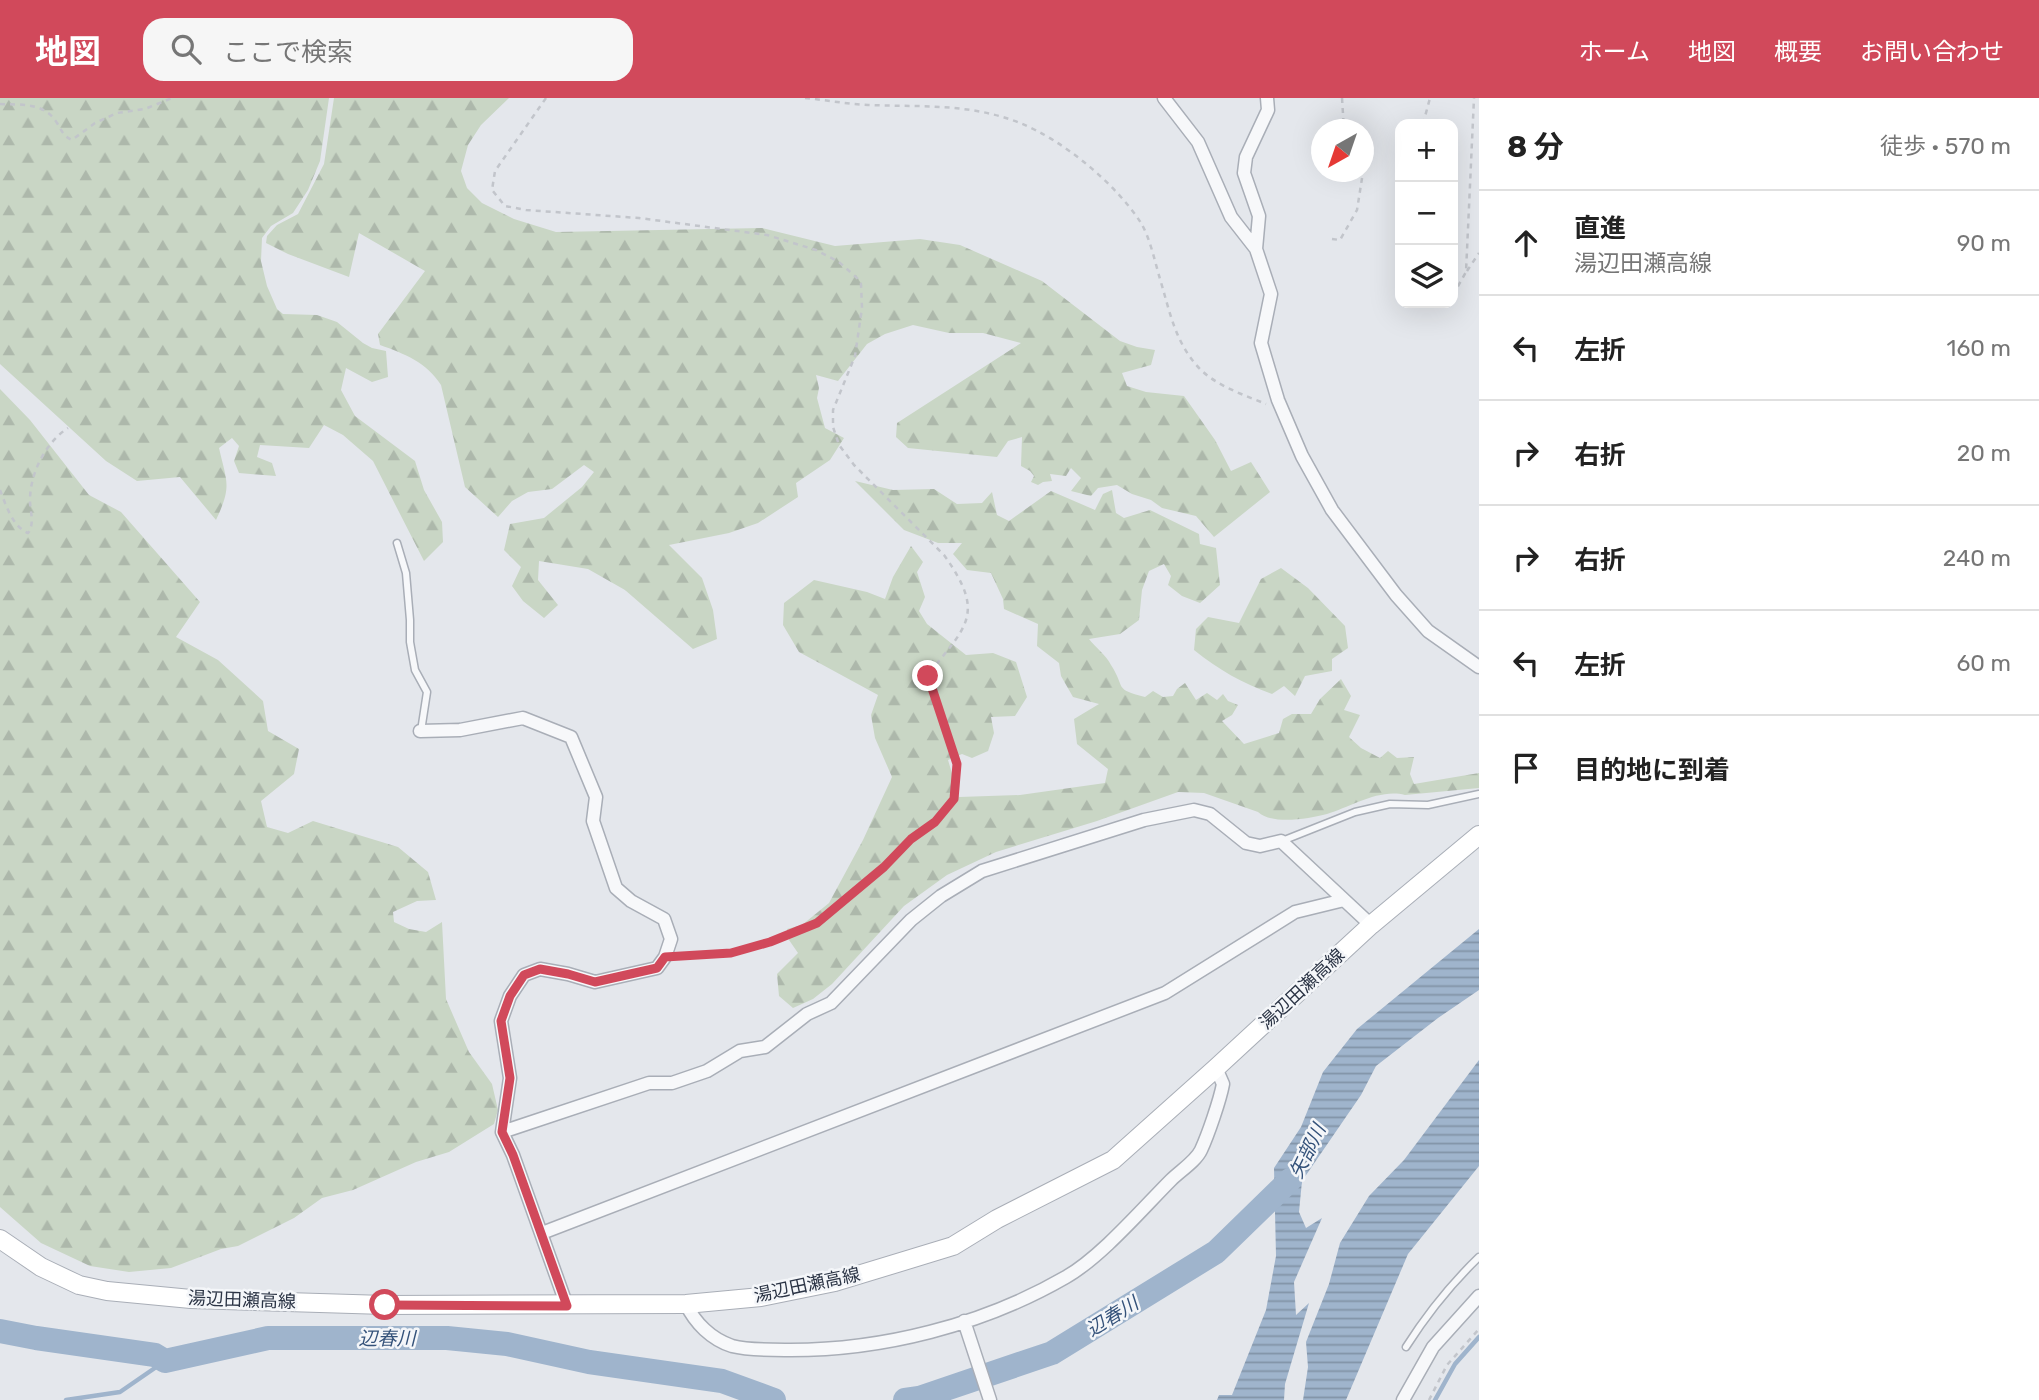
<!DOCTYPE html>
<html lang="ja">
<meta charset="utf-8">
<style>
body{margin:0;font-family:Rubik,"Noto Sans JP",sans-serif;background:#f6f6f6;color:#222}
.controls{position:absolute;right:21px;top:21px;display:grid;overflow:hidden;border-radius:14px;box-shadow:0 7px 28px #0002}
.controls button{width:63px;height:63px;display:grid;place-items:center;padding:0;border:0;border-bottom:2px solid #e0e0e0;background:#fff;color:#222;font:35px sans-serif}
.compass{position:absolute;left:1311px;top:21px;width:63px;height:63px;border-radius:50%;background:#fff;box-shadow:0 7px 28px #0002;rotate:220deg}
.stop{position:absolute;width:21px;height:21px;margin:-16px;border:5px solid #d1495b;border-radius:50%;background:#fff}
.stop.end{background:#d1495b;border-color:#fff;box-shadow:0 2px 7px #0008}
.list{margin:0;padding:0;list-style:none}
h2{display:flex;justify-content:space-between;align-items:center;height:91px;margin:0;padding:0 28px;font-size:30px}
h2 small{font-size:23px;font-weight:400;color:#767676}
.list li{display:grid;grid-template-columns:46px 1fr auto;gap:21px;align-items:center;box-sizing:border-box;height:105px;padding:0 28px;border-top:2px solid #e0e0e0}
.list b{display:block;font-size:26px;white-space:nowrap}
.list p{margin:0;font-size:23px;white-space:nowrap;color:#767676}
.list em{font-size:23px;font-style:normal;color:#767676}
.icon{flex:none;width:38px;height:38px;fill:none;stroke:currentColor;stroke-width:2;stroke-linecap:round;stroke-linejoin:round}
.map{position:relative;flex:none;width:1479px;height:1302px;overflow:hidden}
header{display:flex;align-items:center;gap:42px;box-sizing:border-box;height:98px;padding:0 35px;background:#d1495b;color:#fff}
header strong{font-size:33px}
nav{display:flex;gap:38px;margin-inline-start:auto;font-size:24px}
.search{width:490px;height:63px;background:#f6f6f6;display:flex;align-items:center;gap:18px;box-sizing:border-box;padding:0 24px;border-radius:21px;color:#767676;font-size:26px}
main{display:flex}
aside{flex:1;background:#fff}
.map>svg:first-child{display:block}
.forest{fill:url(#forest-firs)}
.water{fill:url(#water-rules)}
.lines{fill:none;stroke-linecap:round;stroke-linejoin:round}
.stream{stroke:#9fb4cc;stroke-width:4.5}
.river{stroke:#9fb4cc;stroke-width:24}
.lane-casing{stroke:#a9aeb7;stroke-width:9}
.street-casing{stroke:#a9aeb7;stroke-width:15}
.secondary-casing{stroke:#a9aeb7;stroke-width:20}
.path{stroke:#c2c5cb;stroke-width:2.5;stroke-dasharray:5 5;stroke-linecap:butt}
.lane{stroke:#f7f8fa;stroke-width:6}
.street{stroke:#f7f8fa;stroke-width:12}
.secondary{stroke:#fff;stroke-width:18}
.route{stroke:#d1495b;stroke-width:9}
.labels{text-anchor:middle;stroke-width:5;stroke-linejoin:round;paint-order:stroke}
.street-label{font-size:18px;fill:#2b3445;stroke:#f4f6f9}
.water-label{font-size:19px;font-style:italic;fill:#34527a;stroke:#f4f6f9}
</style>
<header>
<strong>地図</strong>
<div class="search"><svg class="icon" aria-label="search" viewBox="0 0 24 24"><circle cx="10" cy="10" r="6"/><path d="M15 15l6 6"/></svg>ここで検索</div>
<nav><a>ホーム</a><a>地図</a><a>概要</a><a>お問い合わせ</a></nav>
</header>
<main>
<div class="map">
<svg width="1479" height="1302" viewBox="0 0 1479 1302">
<defs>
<pattern id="forest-firs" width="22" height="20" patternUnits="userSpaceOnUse" patternTransform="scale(1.75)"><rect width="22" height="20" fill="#c9d6c5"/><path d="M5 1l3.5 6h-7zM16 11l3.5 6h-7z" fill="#adb8ab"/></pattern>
<pattern id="water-rules" width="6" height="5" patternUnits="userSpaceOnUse" patternTransform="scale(1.75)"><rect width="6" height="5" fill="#9fb4cc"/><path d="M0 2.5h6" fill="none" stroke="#8293a7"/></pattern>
</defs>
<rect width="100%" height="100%" fill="#e4e7ec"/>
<path class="forest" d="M0 0H329L320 63 308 92 293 115 271 128 262 140 261 163 267 188 277 211 283 216 317 217 337 224 363 245 372 250 386 253 388 279 372 284 346 270 341 292 355 318 415 363 424 392 442 424 443 444 424 463 373 363 343 337 324 327 309 350 260 347 257 359 272 365 276 378 239 375 234 363 239 348 232 340 219 350C227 385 232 388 216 422L180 379 137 383 106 363 0 266Z
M334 0H509L481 27 468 47 461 73 467 90 482 105 514 121 556 134 762 130 835 148 920 141 960 147 1042 183 1120 243 1137 249 1155 252 1151 267 1122 275 1127 288 1146 294 1184 298 1215 342 1231 373 1251 364 1270 394 1214 439 1196 418 1162 410 1151 402 1132 396 1117 387 1098 390 1091 398 1071 393 1081 380 1071 370 1066 378 1050 376 1052 383 1043 384 1038 387 1031 384 1034 378 1030 373 1021 368 1022 339 1008 343 997 359 908 350 896 339 897 325 1021 245 983 235H949L913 227 885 236 867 246 838 283 816 277 819 290 817 300 825 330 844 340 830 362 796 385 798 399 758 425 729 435 669 447 702 480 713 512 717 541 693 551 625 492 588 471 539 463 538 482 558 507 544 520 523 503 512 488 521 469 504 452 510 426 544 420 582 389 594 374 584 367 552 391 528 394 512 403 498 419 465 389 441 287C426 264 405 256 380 247L378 236 425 173 359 135 349 179 288 156 266 145 267 138 277 127 298 116 324 66Z
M0 291 30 322 89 397 121 414 200 504 176 539 218 562 263 603 268 633 299 651 294 676 261 703 267 729 288 735 313 723 398 749 428 774 436 802 417 803 393 814 394 824 409 831 426 834 442 824 446 901 469 954 492 986 498 1012 494 1026 449 1054 416 1064 353 1092 322 1100 294 1120 238 1148 221 1151 171 1170 129 1174 90 1168 41 1145 0 1109Z
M855 383 893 392 934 391 957 406 982 405 992 394 997 417 1009 423 1051 393 1095 412 1103 396 1112 392 1116 415 1124 420 1150 412 1199 436 1200 446 1216 450 1220 487 1200 505 1182 498 1168 487 1171 478 1164 466 1149 473 1142 492 1139 522 1120 536 1089 541C1095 549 1106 557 1111 567 1126 590 1113 591 1145 599L1153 593 1163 599 1173 598 1177 591 1185 585 1196 602 1207 595 1217 602 1223 596 1228 603 1238 607 1232 617 1222 623 1244 646 1279 635 1283 621 1292 616H1311L1320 601 1341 581 1351 598 1344 612 1360 617 1349 639 1361 650 1380 660 1388 653 1397 660 1414 659 1410 676 1414 686 1479 675V690L1405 697C1380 690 1350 709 1327 716 1308 721 1272 727 1258 714L1204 695 1178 694 1097 723 996 754 947 777 904 808 832 886 813 901 793 910 779 898 777 876 798 855 789 842 787 831 802 827 829 805 863 742 892 679 875 640 871 617 878 597 799 554 783 527 784 505 814 482 867 494 885 501 893 479 911 448 923 464 917 474 925 499 919 513 927 526 966 557 993 555 1016 564 1027 599 1015 618 991 619 994 635 988 653 972 660 962 656 948 662 959 699 1020 697 1105 685 1108 671 1077 646 1074 621 1099 606 1073 599 1061 578 1059 565 1037 548 1038 526 1004 511 1003 501 991 475 967 472 953 456 962 445H938L904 432Z
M1281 470 1308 490 1345 528 1348 550 1332 561V573L1305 578 1295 598 1284 588 1272 596C1242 585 1219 572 1194 552L1196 531 1208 519 1239 525 1261 481Z"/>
<path class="water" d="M1479 831V892L1438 920 1376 968 1361 997 1302 1083 1299 1114 1306 1130 1322 1120 1294 1184 1296 1217 1309 1205 1285 1286 1284 1302H1217L1219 1297H1232L1266 1212 1276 1158 1274 1070 1301 1029 1323 974 1357 931Z
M1479 962V1068L1408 1156 1346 1302H1303L1308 1269 1306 1244 1329 1186 1340 1145 1369 1098 1404 1062Z"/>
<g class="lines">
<path class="stream" d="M66 1302 120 1294 165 1263
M1435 1302 1455 1266 1479 1239"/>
<path class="river" d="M0 1233 36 1240 155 1257 165 1263 268 1240H447L507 1246 589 1264 722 1283 774 1302
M905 1302 919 1300 1052 1255 1216 1154 1290 1082"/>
<defs>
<path id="lane" d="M397 445 406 475 410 522V544L415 572 427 594 421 633
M1282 743 1355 714 1390 706 1428 707 1479 696
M1406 1249C1427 1216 1450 1187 1479 1159"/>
<path id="street" d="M1164 0 1198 44 1231 119 1256 151 1271 196 1261 245 1278 302 1302 358 1332 412 1396 497 1428 533 1479 569
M1256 151 1259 118 1244 75 1246 59 1268 12 1267 0
M420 633 460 632 523 620 571 639 596 699 593 723 616 790 631 803 664 821 671 841 665 859 657 870 595 884 568 876 540 871 524 877 510 898 501 923 510 980 502 1034 513 1057 567 1208
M502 1034 649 985H672L707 973 740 953 765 949 807 916 831 905 911 822 941 798 982 773 1144 722 1194 712 1210 716 1246 745 1260 748 1281 743 1371 827
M542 1135 1165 895 1295 814 1344 802
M686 1206C695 1225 711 1241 732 1248 748 1252 768 1252 785 1252 881 1253 983 1227 1066 1179 1101 1159 1142 1111 1171 1082 1180 1073 1196 1063 1201 1052 1208 1037 1220 1002 1223 986L1216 970
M964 1223 990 1302
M1403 1302 1433 1249 1479 1198"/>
<path id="secondary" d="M0 1141 41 1169 79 1187 107 1193 191 1201 385 1207 686 1206 761 1199 835 1184 953 1148 997 1121 1113 1062 1216 970 1371 827 1479 737"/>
</defs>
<use href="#lane" class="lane-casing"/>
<use href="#street" class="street-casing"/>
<use href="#secondary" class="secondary-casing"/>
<path class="path" d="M546 0 495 73 492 92 505 108 526 112 639 120 767 137 816 152 839 164 857 180 861 186 862 210 855 258 833 312V329L839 347 854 367 944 457C987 517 966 528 927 578L957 666 954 701 935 724 911 741 884 769 817 825 770 844 731 855 679 858
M805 0C826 2 847 6 868 7 920 9 970 5 1020 25 1063 42 1116 86 1141 125 1150 140 1155 164 1160 181 1170 214 1175 245 1200 271 1217 288 1244 297 1266 306
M1342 0 1344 32
M0 6C22 7 44 4 57 25 62 33 63 38 72 42L95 25 117 15 145 11 172 0
M1423 26 1430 0
M1332 141 1340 142 1357 112 1363 74
M1467 173 1479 155
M1453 197 1466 174 1474 0
M0 392C6 407 12 428 28 435 35 426 30 413 30 402 30 375 46 344 68 330
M1429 1302 1447 1267 1479 1231"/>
<use href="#lane" class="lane"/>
<use href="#street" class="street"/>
<use href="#secondary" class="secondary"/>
</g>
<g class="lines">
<path class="route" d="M385 1207 567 1208 513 1057 502 1034 510 980 501 923 510 898 524 877 540 871 568 876 595 884 657 870 665 859 731 855 770 844 817 825 884 769 911 741 935 724 954 701 957 666 928 578"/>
</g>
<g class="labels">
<g class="street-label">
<text transform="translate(1302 891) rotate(-43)" y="6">湯辺田瀬高線</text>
<text transform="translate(807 1187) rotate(-12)" y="6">湯辺田瀬高線</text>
<text transform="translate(242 1202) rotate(2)" y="6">湯辺田瀬高線</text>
</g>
<g class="water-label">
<text transform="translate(1307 1053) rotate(-64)" y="7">矢部川</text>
<text transform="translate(1112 1218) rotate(-32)" y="7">辺春川</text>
<text x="387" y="1247">辺春川</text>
</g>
</g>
</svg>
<div class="controls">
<button>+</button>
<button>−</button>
<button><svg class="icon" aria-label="layers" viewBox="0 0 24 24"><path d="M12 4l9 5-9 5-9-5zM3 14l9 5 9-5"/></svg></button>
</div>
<svg class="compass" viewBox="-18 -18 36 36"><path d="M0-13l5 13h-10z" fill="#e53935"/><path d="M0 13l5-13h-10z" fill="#767676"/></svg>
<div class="stop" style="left:385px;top:1207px"></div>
<div class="stop end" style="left:928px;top:578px"></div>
</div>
<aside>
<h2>8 分<small>徒歩 · 570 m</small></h2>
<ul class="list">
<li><svg class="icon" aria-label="ahead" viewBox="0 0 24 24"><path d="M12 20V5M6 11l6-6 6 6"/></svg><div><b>直進</b><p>湯辺田瀬高線</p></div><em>90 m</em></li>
<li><svg class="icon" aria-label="left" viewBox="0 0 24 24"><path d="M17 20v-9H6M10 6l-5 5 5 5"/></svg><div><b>左折</b></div><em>160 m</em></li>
<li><svg class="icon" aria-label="right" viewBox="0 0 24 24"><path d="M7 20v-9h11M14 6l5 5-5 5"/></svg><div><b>右折</b></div><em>20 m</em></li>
<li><svg class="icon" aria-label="right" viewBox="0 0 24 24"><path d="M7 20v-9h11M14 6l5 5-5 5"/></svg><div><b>右折</b></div><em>240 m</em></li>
<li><svg class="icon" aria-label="left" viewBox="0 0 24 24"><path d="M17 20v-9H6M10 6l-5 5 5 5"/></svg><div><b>左折</b></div><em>60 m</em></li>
<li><svg class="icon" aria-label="arrive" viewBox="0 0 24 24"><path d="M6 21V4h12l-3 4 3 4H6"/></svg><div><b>目的地に到着</b></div></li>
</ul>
</aside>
</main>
